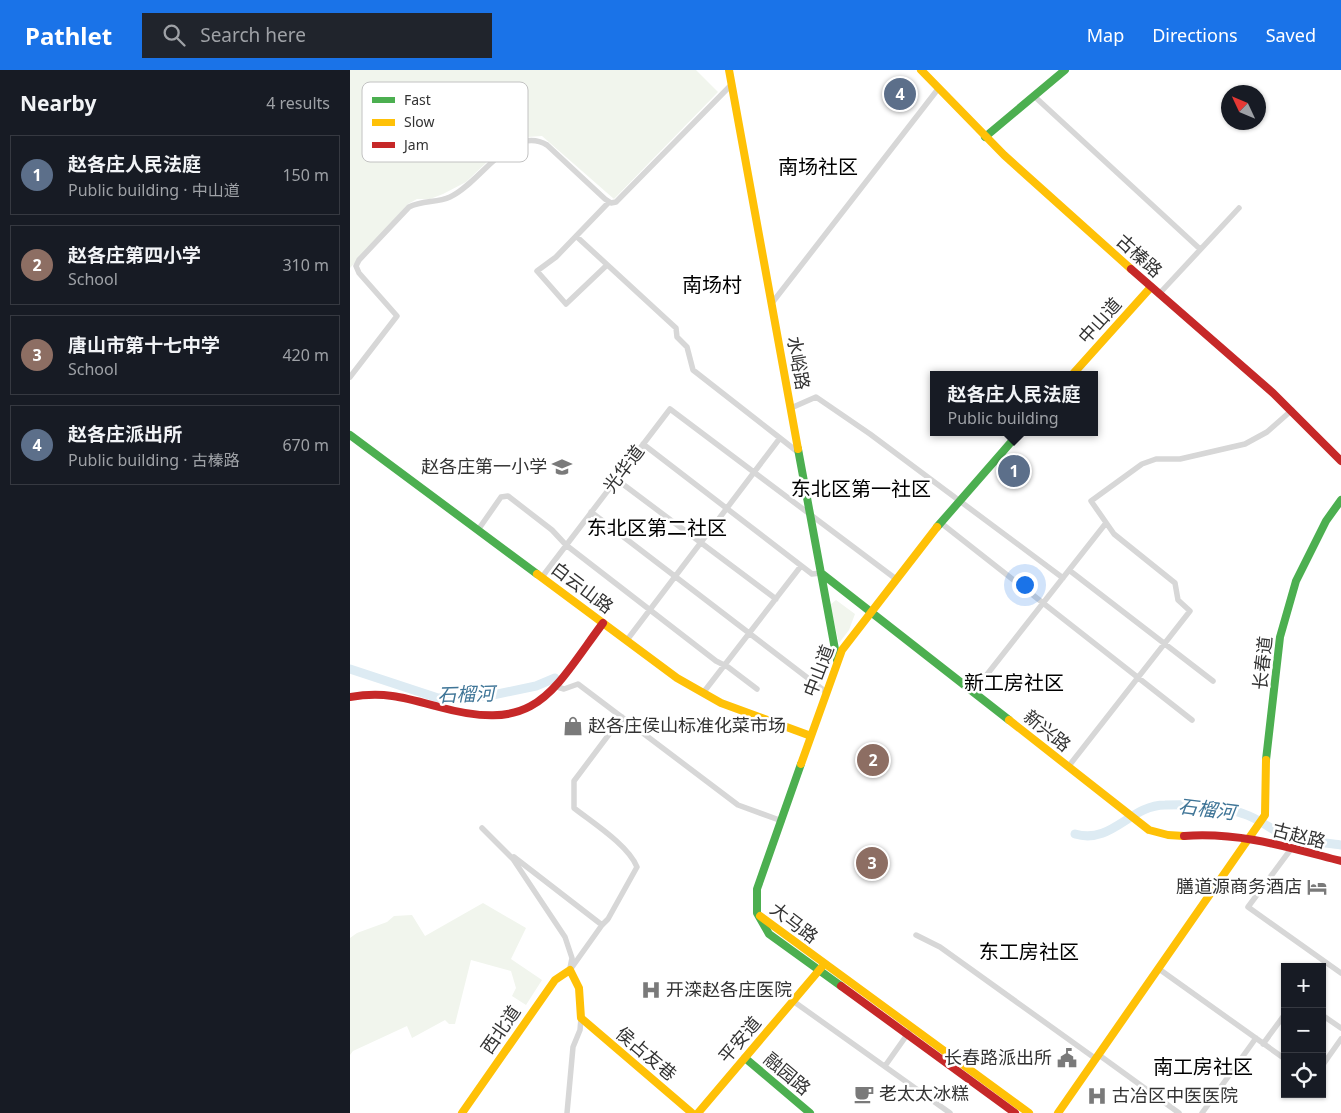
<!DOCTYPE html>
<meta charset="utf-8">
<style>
body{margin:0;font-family:"Noto Sans","Noto Sans SC",sans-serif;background:#20242c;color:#f1f3f6}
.controls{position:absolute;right:15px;bottom:15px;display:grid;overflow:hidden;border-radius:0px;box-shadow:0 1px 4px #0004}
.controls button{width:45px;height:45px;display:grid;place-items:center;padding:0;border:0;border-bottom:1px solid #363941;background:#171b24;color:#f1f3f6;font:25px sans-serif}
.compass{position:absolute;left:871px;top:15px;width:45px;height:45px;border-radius:50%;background:#171b24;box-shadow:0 1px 4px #0004;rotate:314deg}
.you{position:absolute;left:674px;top:514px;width:18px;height:18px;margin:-12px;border:4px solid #fff;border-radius:50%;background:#1a73e8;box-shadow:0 0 0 8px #1a73e833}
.badge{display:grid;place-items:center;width:32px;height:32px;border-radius:50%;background:#1a73e8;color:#fff;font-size:16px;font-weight:700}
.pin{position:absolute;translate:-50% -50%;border:2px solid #fff;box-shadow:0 1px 5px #0006}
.popup{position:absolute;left:580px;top:301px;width:168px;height:65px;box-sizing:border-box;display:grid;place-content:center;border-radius:0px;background:#171b24;filter:drop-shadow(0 1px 4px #0005);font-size:16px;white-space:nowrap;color:#9ea1a6}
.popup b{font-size:19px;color:#f1f3f6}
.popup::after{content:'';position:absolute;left:50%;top:100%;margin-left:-10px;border:10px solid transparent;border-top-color:#171b24}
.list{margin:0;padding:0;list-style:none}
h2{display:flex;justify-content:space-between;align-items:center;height:65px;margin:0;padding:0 20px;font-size:21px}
h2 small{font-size:16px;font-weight:400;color:#9ea1a6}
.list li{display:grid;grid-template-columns:32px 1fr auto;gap:15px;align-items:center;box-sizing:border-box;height:80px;margin:0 10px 10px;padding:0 10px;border:1px solid #363941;border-radius:0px}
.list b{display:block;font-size:19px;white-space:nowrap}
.list p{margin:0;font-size:16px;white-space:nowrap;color:#9ea1a6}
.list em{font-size:16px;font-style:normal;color:#9ea1a6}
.icon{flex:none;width:28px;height:28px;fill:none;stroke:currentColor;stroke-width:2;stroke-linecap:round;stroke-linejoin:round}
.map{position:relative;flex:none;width:991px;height:1043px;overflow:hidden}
header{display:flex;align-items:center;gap:30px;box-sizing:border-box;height:70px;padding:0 25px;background:#1a73e8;color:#fff}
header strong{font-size:24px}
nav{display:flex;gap:28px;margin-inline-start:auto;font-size:18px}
.search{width:350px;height:45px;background:#20242c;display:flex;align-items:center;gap:12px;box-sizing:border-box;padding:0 18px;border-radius:0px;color:#9ea1a6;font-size:19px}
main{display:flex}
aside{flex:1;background:#171b24}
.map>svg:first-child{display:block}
.green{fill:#f1f5ed}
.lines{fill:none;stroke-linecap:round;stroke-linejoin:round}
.river{stroke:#ddebf3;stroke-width:9}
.street{stroke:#d7d7d7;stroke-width:5.5}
.fast{stroke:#4caf50;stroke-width:8}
.slow{stroke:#ffc107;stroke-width:8}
.jam{stroke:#c62828;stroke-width:8}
.labels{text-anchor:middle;stroke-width:5;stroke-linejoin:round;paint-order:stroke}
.street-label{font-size:18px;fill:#333;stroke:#fff}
.poi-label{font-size:18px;fill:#333;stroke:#fff;text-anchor:start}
.water-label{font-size:19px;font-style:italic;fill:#3f7597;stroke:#fff}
.quarter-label{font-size:20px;fill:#000;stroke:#fff}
.key{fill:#fff;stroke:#c2c2c2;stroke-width:1}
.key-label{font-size:14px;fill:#333}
</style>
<header>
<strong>Pathlet</strong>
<div class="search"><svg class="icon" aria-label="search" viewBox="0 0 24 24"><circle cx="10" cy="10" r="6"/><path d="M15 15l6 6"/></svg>Search here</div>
<nav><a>Map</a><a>Directions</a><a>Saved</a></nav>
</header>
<main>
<aside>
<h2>Nearby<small>4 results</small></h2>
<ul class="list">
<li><span class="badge" style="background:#5c6f8a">1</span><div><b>赵各庄人民法庭</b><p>Public building · 中山道</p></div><em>150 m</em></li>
<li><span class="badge" style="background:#8d6e63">2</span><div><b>赵各庄第四小学</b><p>School</p></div><em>310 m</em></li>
<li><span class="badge" style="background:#8d6e63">3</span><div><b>唐山市第十七中学</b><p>School</p></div><em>420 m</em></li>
<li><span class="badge" style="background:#5c6f8a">4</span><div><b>赵各庄派出所</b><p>Public building · 古榛路</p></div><em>670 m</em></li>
</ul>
</aside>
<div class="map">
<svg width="991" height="1043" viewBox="0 0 991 1043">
<rect width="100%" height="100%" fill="#fff"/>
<path class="green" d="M0 0H346L368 22 264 129 192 66 162 68 116 112 93 124 80 129H67L58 134 0 198Z
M486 530 505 544 499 560 489 573 480 535Z
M133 833 176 858 161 889 192 910 176 935 162 926 166 918 161 901 121 890 105 954H99L95 950 62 968 57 956 3 981 0 985V868L7 863 37 852 44 846 62 845 75 866Z"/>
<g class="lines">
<path class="river" d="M0 599 88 628 138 626 186 616 205 608
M725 764C762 775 780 735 815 735 840 734 871 735 894 744 907 748 916 756 928 762 947 771 970 772 991 775"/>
<path class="street" d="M684 26 850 179
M226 166 326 258 327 267 337 277 343 300 430 368
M257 195 216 234 187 201 206 187 259 132
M809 224 889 138
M422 233 588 19
M0 307 47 246 9 203 6 196 9 190 59 137C72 130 87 133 100 127 131 113 161 54 197 75L255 129 261 133 266 132 382 14
M441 338 466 327 520 364 713 508
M293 374 462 504 471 503
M266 409 426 529
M241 442 476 622
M591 453 842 650
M128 460 151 427 158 426 202 460 216 475 366 591 378 597 407 619
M719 500 863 611
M192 507 320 339 546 509
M277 570 430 368 449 383
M204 616 214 619 228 614 388 735 432 751
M624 621 756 453
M353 623 451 496
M718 697 840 541 828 530 825 513 764 464 741 431 792 394 806 389H830L895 374 917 362 942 340
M132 758 163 789 215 867 222 888 220 898
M941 779 898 837 991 903
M164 787 252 855
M566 865 590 877 746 989
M809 899 935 989
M220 900 252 855 258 849 287 797C278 775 243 753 224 738V711L272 647
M443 931 600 1043
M972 945 991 958
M913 974 935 944
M749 985 829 1043
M535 996 559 962
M972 996 991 969
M217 1043 223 977 230 960 231 948
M852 1043 906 968"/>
<path class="fast" d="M635 67 715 0
M0 365 187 504
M448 379 487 590
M587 457 670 362
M471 503 659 650
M916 690 930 567 946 511 976 451 991 430
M451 694 407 819V843L419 864 491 916
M395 988 460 1043"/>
<path class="slow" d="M379 0 448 379
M571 0 654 85 781 199
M722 305 801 217
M187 504 327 608 371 633 461 666
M659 650 799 760 818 765 834 766
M451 694 492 580 587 457
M410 846 679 1043
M112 1043 205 910 220 900 229 918 231 948 342 1043
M348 1043 471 898
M708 1043 915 745 916 690"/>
<path class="jam" d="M781 199 923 323 991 391
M0 627C35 621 56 628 89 637 187 664 201 623 253 553
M834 766C891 762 937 777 991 791
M491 916 665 1043"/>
</g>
<defs>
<symbol id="school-bare" viewBox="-9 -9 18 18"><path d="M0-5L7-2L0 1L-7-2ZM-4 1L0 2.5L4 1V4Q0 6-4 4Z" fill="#7a7a7a" stroke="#fff" stroke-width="2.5" paint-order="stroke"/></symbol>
<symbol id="shop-bare" viewBox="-9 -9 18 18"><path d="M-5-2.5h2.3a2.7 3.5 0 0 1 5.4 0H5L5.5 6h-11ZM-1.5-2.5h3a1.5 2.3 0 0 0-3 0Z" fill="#7a7a7a" stroke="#fff" stroke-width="2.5" paint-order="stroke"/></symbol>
<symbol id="hotel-bare" viewBox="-9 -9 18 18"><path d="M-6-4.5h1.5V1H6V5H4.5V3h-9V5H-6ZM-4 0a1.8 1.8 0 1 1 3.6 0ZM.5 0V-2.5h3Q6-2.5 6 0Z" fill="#7a7a7a" stroke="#fff" stroke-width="2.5" paint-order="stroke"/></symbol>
<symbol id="hospital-bare" viewBox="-9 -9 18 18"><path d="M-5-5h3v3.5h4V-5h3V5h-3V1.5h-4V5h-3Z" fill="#7a7a7a" stroke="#fff" stroke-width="2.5" paint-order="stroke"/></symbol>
<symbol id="civic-bare" viewBox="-9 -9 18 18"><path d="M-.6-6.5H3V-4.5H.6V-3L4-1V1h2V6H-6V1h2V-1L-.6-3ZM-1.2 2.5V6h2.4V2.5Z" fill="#7a7a7a" stroke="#fff" stroke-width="2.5" paint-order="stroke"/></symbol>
<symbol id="cafe-bare" viewBox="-9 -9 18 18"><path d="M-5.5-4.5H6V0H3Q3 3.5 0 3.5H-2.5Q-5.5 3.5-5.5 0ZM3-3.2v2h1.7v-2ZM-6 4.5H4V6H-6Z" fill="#7a7a7a" stroke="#fff" stroke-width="2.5" paint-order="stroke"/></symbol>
</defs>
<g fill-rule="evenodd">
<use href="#school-bare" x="198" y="383" width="28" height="28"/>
<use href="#shop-bare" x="209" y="642" width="28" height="28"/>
<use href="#hotel-bare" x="953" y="803" width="28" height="28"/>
<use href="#hospital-bare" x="287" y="906" width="28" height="28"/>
<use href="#civic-bare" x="703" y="974" width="28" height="28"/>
<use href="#cafe-bare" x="500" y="1010" width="28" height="28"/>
<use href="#hospital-bare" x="733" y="1012" width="28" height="28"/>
</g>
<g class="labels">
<g class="street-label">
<text transform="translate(789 186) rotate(42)" y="6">古榛路</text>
<text transform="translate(750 251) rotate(-48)" y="6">中山道</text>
<text transform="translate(448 293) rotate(80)" y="6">水峪路</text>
<text transform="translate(274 399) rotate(-53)" y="6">光华道</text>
<text transform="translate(232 518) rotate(37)" y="6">白云山路</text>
<text transform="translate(913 593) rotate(-84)" y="6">长春道</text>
<text transform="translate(469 601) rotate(-69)" y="6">中山道</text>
<text transform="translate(697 661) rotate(39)" y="6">新兴路</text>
<text transform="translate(949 766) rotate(14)" y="6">古赵路</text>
<text transform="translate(444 853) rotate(37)" y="6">大马路</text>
<text transform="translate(151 960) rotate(-55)" y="6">西北道</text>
<text transform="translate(390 970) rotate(-50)" y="6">平安道</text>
<text transform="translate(296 984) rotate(40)" y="6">侯占友巷</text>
<text transform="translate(437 1004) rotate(40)" y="6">融园路</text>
</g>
<g class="poi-label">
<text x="197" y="403" text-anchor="end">赵各庄第一小学</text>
<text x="238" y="662">赵各庄侯山标准化菜市场</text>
<text x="952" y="823" text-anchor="end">膳道源商务酒店</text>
<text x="316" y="926">开滦赵各庄医院</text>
<text x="702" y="994" text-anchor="end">长春路派出所</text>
<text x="529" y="1030">老太太冰糕</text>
<text x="762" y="1032">古冶区中医医院</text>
</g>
<g class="water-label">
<text transform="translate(116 624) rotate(-2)" y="7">石榴河</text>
<text transform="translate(857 739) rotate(7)" y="7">石榴河</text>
</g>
<g class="quarter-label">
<text x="468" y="104">南场社区</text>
<text x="362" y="222">南场村</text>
<text x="511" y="426">东北区第一社区</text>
<text x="307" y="465">东北区第二社区</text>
<text x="664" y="620">新工房社区</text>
<text x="679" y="889">东工房社区</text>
<text x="853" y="1004">南工房社区</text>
</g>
</g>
<rect x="12" y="12" width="166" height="80" rx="8" class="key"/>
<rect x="22" y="27" width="23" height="6" fill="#4caf50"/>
<rect x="22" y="49" width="23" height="7" fill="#ffc107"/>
<rect x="22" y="72" width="23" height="6" fill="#c62828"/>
<g class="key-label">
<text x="54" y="35">Fast</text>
<text x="54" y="57">Slow</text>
<text x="54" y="80">Jam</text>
</g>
</svg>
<div class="controls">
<button>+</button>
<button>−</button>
<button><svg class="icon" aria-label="locate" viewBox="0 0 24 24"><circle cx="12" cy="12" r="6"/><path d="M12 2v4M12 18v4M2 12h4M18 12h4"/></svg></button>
</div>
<svg class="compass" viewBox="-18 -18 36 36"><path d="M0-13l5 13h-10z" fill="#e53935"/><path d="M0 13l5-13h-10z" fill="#9ea1a6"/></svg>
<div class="you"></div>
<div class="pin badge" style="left:664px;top:401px;background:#5c6f8a">1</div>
<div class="popup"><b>赵各庄人民法庭</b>Public building</div>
<div class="pin badge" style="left:523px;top:690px;background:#8d6e63">2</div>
<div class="pin badge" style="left:522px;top:793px;background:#8d6e63">3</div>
<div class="pin badge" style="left:550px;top:24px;background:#5c6f8a">4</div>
</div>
</main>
